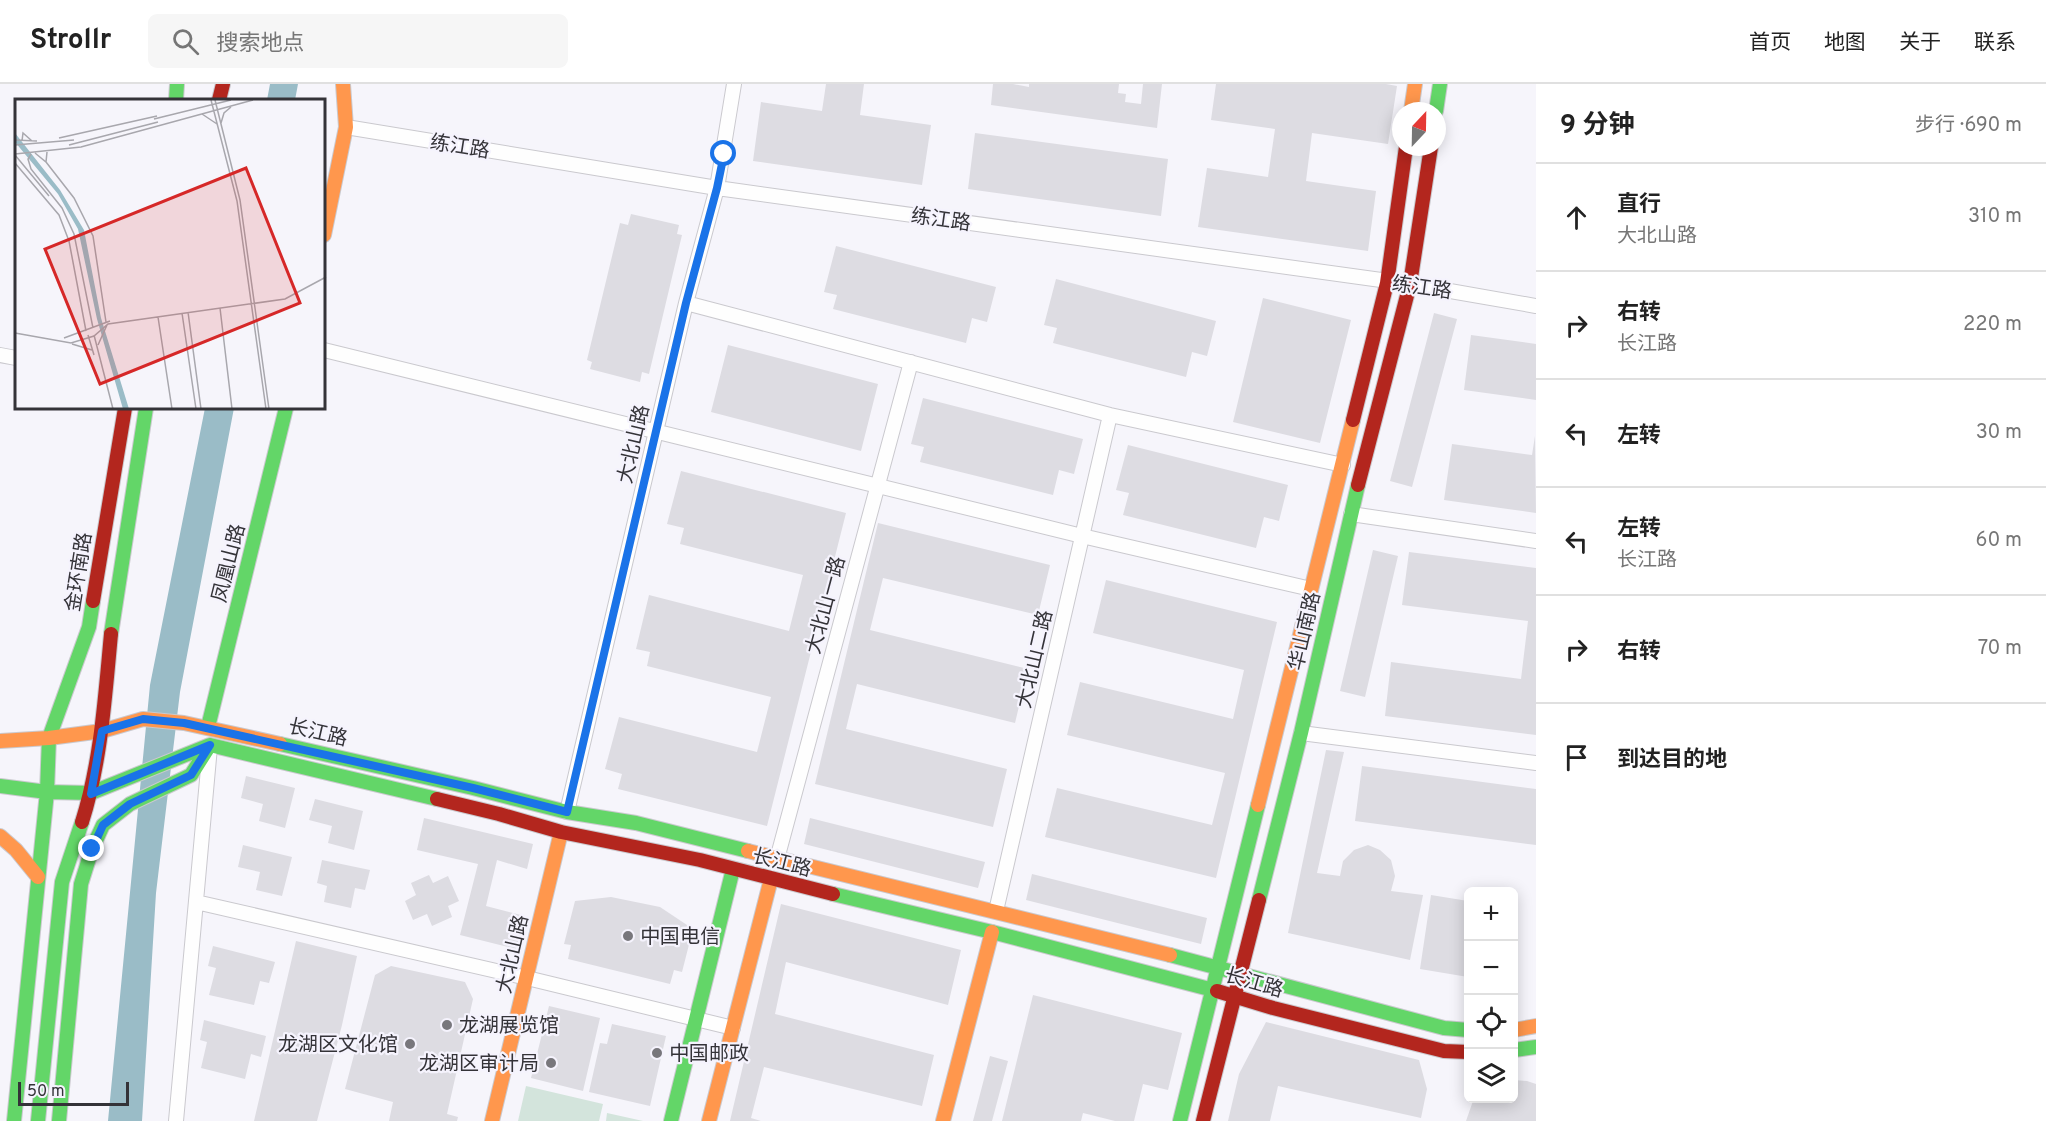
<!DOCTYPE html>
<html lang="zh">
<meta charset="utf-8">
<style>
body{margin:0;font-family:Overpass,"Noto Sans SC",sans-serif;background:#f6f6f6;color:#222}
.controls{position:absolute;right:18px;bottom:18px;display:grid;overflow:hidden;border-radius:9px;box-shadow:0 3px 15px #0003}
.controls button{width:54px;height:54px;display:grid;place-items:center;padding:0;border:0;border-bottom:2px solid #e0e0e0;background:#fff;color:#222;font:30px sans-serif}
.compass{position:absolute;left:1392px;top:18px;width:54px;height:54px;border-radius:50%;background:#fff;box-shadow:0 3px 15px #0003;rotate:22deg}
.scale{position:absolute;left:18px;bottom:15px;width:111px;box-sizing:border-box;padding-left:6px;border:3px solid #343338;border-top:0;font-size:16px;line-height:21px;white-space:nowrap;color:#343338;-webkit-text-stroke:4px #f5f3fd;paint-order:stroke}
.stop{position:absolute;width:18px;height:18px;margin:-14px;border:4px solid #1a73e8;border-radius:50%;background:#fff}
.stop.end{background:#1a73e8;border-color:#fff;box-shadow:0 2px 6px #0008}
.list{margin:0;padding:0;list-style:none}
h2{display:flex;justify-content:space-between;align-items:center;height:78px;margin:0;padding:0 24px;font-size:26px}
h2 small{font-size:20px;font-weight:400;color:#767676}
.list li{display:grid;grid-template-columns:39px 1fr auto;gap:18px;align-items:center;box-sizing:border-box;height:108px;padding:0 24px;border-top:2px solid #e0e0e0}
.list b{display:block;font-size:22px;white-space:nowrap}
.list p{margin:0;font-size:20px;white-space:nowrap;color:#767676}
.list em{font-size:20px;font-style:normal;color:#767676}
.icon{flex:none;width:33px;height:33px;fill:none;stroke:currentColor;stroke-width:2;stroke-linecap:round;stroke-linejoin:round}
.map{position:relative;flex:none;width:1536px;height:1037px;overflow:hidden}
header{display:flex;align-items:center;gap:36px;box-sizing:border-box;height:84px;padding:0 30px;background:#fff;border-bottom:2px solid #e0e0e0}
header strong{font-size:28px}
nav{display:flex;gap:33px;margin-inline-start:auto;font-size:21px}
.search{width:420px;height:54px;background:#f6f6f6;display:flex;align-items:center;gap:15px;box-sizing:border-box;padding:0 21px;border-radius:9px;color:#767676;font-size:22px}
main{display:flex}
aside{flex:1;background:#fff}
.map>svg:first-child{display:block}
.green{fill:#d3e4dc}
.water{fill:#9abcc7}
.building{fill:#dddce2}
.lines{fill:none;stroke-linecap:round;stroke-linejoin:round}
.street-casing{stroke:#cac9ce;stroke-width:16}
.fast-casing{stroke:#cac9ce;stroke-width:16}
.slow-casing{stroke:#cac9ce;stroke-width:16}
.jam-casing{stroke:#cac9ce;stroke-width:16}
.street{stroke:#fefefe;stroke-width:14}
.fast{stroke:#63d668;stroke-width:14}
.slow{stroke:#ff974d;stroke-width:14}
.jam{stroke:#b3261e;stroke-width:14}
.route{stroke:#1a73e8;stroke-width:8}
.poi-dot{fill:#78777c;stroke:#f5f3fd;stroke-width:2}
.labels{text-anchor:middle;stroke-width:4.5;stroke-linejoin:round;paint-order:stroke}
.street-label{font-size:20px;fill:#343338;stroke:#f5f3fd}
.poi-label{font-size:20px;fill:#343338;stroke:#f5f3fd;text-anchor:start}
.inset-road{fill:none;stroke:#a8a7ad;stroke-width:1.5}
.view{fill:#d62828;fill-opacity:0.15;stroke:#d62828;stroke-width:3}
.inset-edge{fill:none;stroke:#343338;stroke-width:3}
</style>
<header>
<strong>Strollr</strong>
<div class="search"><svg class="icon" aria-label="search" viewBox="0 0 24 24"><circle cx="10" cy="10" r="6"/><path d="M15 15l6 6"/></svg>搜索地点</div>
<nav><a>首页</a><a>地图</a><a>关于</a><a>联系</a></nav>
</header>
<main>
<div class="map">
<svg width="1536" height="1037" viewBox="0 0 1536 1037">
<rect width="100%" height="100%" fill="#f6f5fb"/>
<path class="green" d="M526 1002 603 1020 599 1037H518Z
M607 1029 643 1037H606Z"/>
<path class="water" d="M270 0H298L295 16H267Z
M205 324H234L180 608 156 809 142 1037H108L150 601Z"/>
<path class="building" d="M826 0H864L860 31 931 41 922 101 753 77 761 18 822 27Z
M993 0H1013L1029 3V0H1119L1118 9 1126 10 1125 18 1141 20 1143 0H1162L1157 44 991 21Z
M1216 0H1386L1397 2 1388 60 1312 49 1306 97 1376 107 1368 167 1198 143 1207 84 1268 93 1275 45 1211 36Z
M975 49 1168 75 1161 132 968 105Z
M631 130 679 141 677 150 682 151 649 290 642 288 640 298 590 285 592 278 587 276 620 139 628 141Z
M836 162 996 203 987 238 972 234 966 259 833 225 837 211 824 208Z
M1056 195 1216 237 1207 272 1192 268 1186 293 1053 259 1057 244 1044 241Z
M1263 214 1351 236 1320 359 1233 338Z
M1434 229 1457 235 1412 403 1390 397Z
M1471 251 1536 260V316L1464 306Z
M728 261 878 300 861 367 711 328Z
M923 314 1083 355 1074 390 1059 386 1053 411 920 378 924 363 911 360Z
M1535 352 1536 429 1444 416 1452 360 1532 371Z
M1128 361 1288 401 1279 437 1264 433 1256 464 1123 431 1129 409 1116 406Z
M681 387 846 429 767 742 618 705 622 690 605 685 619 633 757 668 771 613 647 582 650 568 636 565 649 511 789 547 803 491 680 460 684 444 667 440Z
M878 439 1050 481 1038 531 883 494 870 546 1028 585 1015 639 857 600 846 645 1007 685 993 743 815 700Z
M1373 466 1398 472 1365 613 1340 607Z
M1409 468 1536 484V651L1385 632 1391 578 1521 595 1528 537 1402 521Z
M1106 496 1277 538 1216 794 1045 753 1057 704 1212 741 1225 689 1067 651 1080 598 1233 635 1244 586 1093 549Z
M1326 666 1344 668 1317 789 1340 792 1343 777 1354 766 1368 761 1380 766 1391 776 1395 792 1391 807 1423 811 1410 876 1288 849Z
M1362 682 1536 705V761L1355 737Z
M246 692 295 704 285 744 259 737 263 720 241 714Z
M315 715 363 727 354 766 328 759 332 742 309 736Z
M424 734 533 760 527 785 497 776 486 822 525 832 516 865 460 851 478 780 417 766Z
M810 734 985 778 978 804 804 760Z
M243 761 292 773 282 812 256 806 260 788 238 783Z
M322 776 370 786 365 806 355 804 351 824 324 818 327 802 317 799Z
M1032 790 1207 834 1201 860 1026 816Z
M429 791 433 799 448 792 459 817 448 822 452 833 432 842 427 830 413 836 405 817 416 811 411 799Z
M1431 811 1468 817V893L1420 885Z
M611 813 660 823 693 845 682 888 674 886 670 900 568 875 571 861 564 860 575 817Z
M781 820 961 866 948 921 786 878 775 930 934 971 922 1022 764 983 751 1034 761 1037H730Z
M296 857 357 872 342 941 317 1037H254Z
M213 862 275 878 269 899 260 897 254 921 209 911 216 884 208 882Z
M391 882 465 898 473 915 447 1030 458 1033 457 1037H389L393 1018 345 1005 375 891Z
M1033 911 1182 949 1168 1006 1143 1000 1134 1037H1115L1083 1029 1081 1037H1002Z
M549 922 600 934 583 1007 531 994Z
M204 936 266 952 261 973 251 970 245 995 201 984 207 958 200 956Z
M1266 938 1419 976 1427 1005 1421 1034 1278 1002 1270 1037H1228L1239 990Z
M612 940 666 952 650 1022 589 1008 600 959 607 960Z
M990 972 1008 977 992 1037H973Z
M1514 996 1527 997 1536 1000V1037H1466L1474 1014H1514Z"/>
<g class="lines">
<defs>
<path id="street" d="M346 43 717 104 1410 200 1536 222
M686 219 1110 331 1343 381
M324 266 1082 452 1311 505
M0 271 16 274
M1351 430 1536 457
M1301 649 1536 679
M567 728 686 219 717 104 734 0
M777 775 911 278
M196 818 527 894 733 944
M996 827 1110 331
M176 1037 210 663"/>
<path id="fast" d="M176 16 177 0
M1436 27 1440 0
M111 550 146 324
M208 643 286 324
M280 660 473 704 567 728 636 739 748 767
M0 702 47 708 91 709 210 661 437 715
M833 810 992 848 1217 907
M1259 816 1301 649 1358 401
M1170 871 1444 944 1468 946
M1514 966 1536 963
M14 1037 47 708 49 654 89 543 93 517
M38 1037 62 798 82 738
M59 1037 81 800 92 765 103 741 130 720 191 691 210 661
M671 1037 733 785
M1180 1037 1258 721"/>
<path id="slow" d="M1411 27 1415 0
M324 151 346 43 343 0
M0 657 49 654 102 647 143 635 184 639 280 660
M1258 721 1353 336
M0 752 16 766 38 793
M748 767 1170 871
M1514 946 1536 942
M492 1037 561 748
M709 1037 771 795
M943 1037 992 848"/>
<path id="jam" d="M219 16 223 0
M1353 336 1387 199 1406 63
M1358 401 1410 200 1431 63
M93 517 125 324
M437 715 499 730 561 748 700 776 833 810
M82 738C101 678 105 613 111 550
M1217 907 1273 924 1444 967 1468 968
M1203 1037 1259 816"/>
</defs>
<use href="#street" class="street-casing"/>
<use href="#fast" class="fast-casing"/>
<use href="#slow" class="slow-casing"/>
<use href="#jam" class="jam-casing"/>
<use href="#street" class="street"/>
<use href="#fast" class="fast"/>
<use href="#slow" class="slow"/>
<use href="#jam" class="jam"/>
</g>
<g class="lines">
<path class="route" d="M92 765 103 741 130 720 191 691 210 661 91 710 102 647 143 635 184 639 473 704 567 728 686 219 717 104 724 70"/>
</g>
<g class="poi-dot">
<circle cx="628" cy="852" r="6"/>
<circle cx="447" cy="941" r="6"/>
<circle cx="410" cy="960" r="6"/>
<circle cx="657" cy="969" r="6"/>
<circle cx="551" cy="979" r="6"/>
</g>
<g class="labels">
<g class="street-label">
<text transform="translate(460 62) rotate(9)" y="7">练江路</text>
<text transform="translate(941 135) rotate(8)" y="7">练江路</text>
<text transform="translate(1422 203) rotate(8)" y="7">练江路</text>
<text transform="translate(633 360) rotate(-77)" y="7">大北山路</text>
<text transform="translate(228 479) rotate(-76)" y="7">凤凰山路</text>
<text transform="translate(78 488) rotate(-81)" y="7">金环南路</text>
<text transform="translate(825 521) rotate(-75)" y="7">大北山一路</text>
<text transform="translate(1304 547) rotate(-77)" y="7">华山南路</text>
<text transform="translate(1034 575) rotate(-77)" y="7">大北山二路</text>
<text transform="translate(318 648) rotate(13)" y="7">长江路</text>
<text transform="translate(782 778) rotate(14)" y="7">长江路</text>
<text transform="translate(512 870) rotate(-77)" y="7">大北山路</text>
<text transform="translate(1254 898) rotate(16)" y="7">长江路</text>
</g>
<g class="poi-label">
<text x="640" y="859">中国电信</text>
<text x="459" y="948">龙湖展览馆</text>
<text x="398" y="967" text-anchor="end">龙湖区文化馆</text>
<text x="669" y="976">中国邮政</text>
<text x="539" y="986" text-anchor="end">龙湖区审计局</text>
</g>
</g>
<g transform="translate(15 15)">
<rect width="310" height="310" fill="#f6f5fb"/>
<path d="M0 34 45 91 69 131 86 219 114 310H108L82 220 63 130 43 95 0 43Z" fill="#9abcc7"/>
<path class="inset-road" d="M196 1 222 102 251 310M200 1 225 101 254 310M187 15 202 25M139 20 216 1M206 24 209 14 216 8M44 39 142 17M0 41 22 42M7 42 8 34 17 42M0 46 59 41M54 46 143 23M20 54 31 63 32 53M0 55 66 48 238 1M16 55 13 60 16 70 47 109 59 135 78 229M0 56 34 97M31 63 59 99 78 137 91 223M0 64 44 116 54 142 71 232M205 209 217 310M173 213 186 310M167 214 181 310M143 218 157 310M0 234 56 244 79 237 93 225 270 200 311 178M73 236 79 256M79 236 98 310M49 239 95 222M57 245 77 251M83 246 92 226"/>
<path class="view" d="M231 69 285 204 85 285 30 150Z"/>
<rect width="310" height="310" class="inset-edge"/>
</g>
</svg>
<div class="controls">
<button>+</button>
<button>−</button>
<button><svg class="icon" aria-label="locate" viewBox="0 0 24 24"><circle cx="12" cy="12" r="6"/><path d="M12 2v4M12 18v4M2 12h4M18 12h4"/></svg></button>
<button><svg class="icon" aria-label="layers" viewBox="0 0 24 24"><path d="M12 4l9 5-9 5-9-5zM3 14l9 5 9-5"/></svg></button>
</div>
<svg class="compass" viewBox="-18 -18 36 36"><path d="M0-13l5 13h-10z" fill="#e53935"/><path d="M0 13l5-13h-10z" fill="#767676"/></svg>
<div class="scale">50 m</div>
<div class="stop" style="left:724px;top:70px"></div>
<div class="stop end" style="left:92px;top:765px"></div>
</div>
<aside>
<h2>9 分钟<small>步行 · 690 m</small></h2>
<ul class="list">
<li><svg class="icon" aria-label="ahead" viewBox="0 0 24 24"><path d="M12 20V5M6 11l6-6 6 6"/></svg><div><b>直行</b><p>大北山路</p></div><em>310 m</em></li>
<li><svg class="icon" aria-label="right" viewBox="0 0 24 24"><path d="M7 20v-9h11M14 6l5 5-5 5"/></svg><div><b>右转</b><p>长江路</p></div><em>220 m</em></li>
<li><svg class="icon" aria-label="left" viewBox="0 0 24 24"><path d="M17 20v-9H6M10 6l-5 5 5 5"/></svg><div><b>左转</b></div><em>30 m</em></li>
<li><svg class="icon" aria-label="left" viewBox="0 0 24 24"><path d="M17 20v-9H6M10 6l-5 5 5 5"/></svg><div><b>左转</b><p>长江路</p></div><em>60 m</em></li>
<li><svg class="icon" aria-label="right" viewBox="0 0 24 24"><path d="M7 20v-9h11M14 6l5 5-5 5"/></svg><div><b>右转</b></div><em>70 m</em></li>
<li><svg class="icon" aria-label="arrive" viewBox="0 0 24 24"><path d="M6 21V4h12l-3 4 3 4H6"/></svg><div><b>到达目的地</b></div></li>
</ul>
</aside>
</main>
